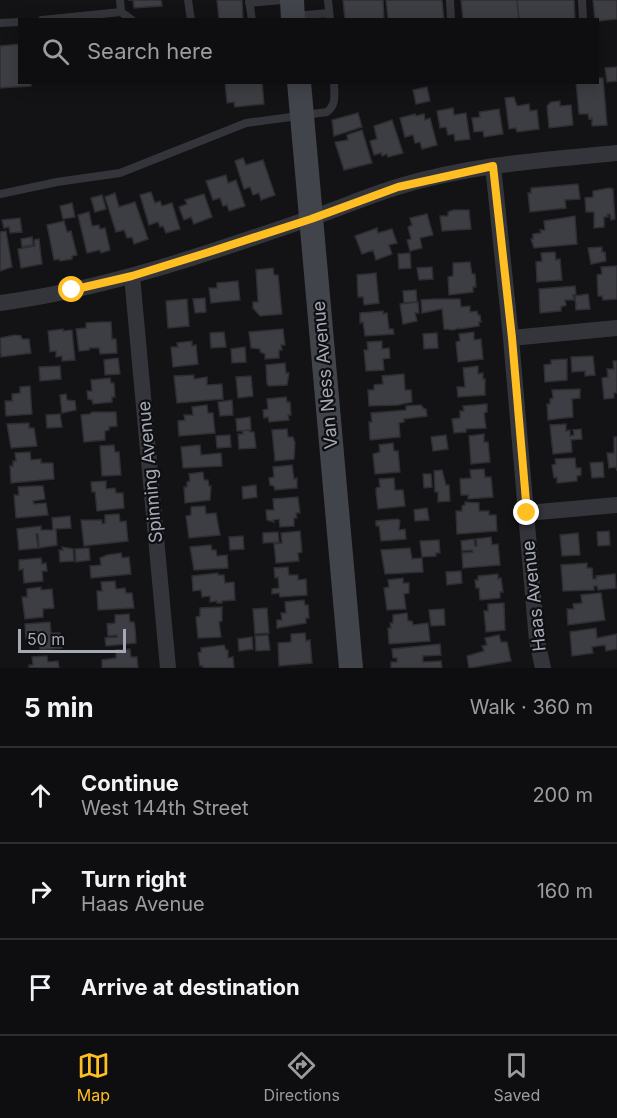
<!DOCTYPE html>
<meta charset="utf-8">
<style>
body{margin:0;font-family:Inter,sans-serif;background:#171719;color:#f1f3f6}
.scale{position:absolute;left:18px;bottom:15px;width:108px;box-sizing:border-box;padding-left:6px;border:3px solid #a4a9b7;border-top:0;font-size:16px;line-height:21px;white-space:nowrap;color:#a4a9b7;-webkit-text-stroke:4px #0f0e10;paint-order:stroke}
.stop{position:absolute;width:18px;height:18px;margin:-14px;border:4px solid #ffbe22;border-radius:50%;background:#fff}
.stop.end{background:#ffbe22;border-color:#fff;box-shadow:0 2px 6px #0008}
.list{margin:0;padding:0;list-style:none}
h2{display:flex;justify-content:space-between;align-items:center;height:78px;margin:0;padding:0 24px;font-size:26px}
h2 small{font-size:20px;font-weight:400;color:#9b9c9f}
.list li{display:grid;grid-template-columns:39px 1fr auto;gap:18px;align-items:center;box-sizing:border-box;height:96px;padding:0 24px;border-top:2px solid #2e2e30}
.list b{display:block;font-size:22px;white-space:nowrap}
.list p{margin:0;font-size:20px;white-space:nowrap;color:#9b9c9f}
.list em{font-size:20px;font-style:normal;color:#9b9c9f}
.icon{flex:none;width:33px;height:33px;fill:none;stroke:currentColor;stroke-width:2;stroke-linecap:round;stroke-linejoin:round}
.map{position:relative;flex:none;width:617px;height:668px;overflow:hidden}
.search{position:absolute;background:#0e0e10;box-shadow:0 3px 15px #0003;left:18px;right:18px;top:18px;height:66px;display:flex;align-items:center;gap:15px;box-sizing:border-box;padding:0 21px;border-radius:0px;color:#9b9c9f;font-size:22px}
.sheet{height:366px;background:#0e0e10}
nav{display:flex;justify-content:space-around;align-items:center;box-sizing:border-box;height:84px;border-top:2px solid #2e2e30;background:#0e0e10;font-size:16px;color:#9b9c9f}
nav a{display:grid;justify-items:center;gap:3px}
nav .on{color:#ffbe22}
.map>svg:first-child{display:block}
.building{fill:#3d3e43;stroke:#2d2d32;stroke-width:1.5}
.lines{fill:none;stroke-linecap:round;stroke-linejoin:round}
.service{stroke:#34353b;stroke-width:8}
.minor{stroke:#34353b;stroke-width:16}
.secondary{stroke:#42444b;stroke-width:24}
.route{stroke:#ffbe22;stroke-width:8}
.labels{text-anchor:middle;stroke-width:4.5;stroke-linejoin:round;paint-order:stroke}
.street-label{font-size:18px;fill:#a4a9b7;stroke:#0f0e10}
</style>
<div class="map">
<svg width="617" height="668" viewBox="0 0 617 668">
<rect width="100%" height="100%" fill="#131315"/>
<path class="building" d="M128 0H161L162 6 134 8 133 0Z
M217 0H242L243 20H219Z
M343 0H383L384 20H345Z
M386 0H442L444 20H388Z
M461 0H517L519 20H463Z
M517 0H574L575 20H519Z
M593 0H617V19L598 21 595 20Z
M20 44V82H31V86L0 88V46Z
M617 67V81L607 82 605 68Z
M598 78H603L607 125 592 126V118L589 119 588 114H579L576 82H598Z
M225 82H262L264 104 235 107 234 102 227 103Z
M427 87 430 101 416 104 413 90Z
M514 97 517 106 529 104 530 111 537 110 539 129 517 132 516 128 509 129 505 98Z
M560 101V106L571 105 573 125 549 128 547 106 551 102Z
M453 108 454 115 466 113 470 139 455 141 454 134 448 135 446 127 440 128 437 111Z
M499 109 503 134 484 137 483 131 474 132 472 118 480 117 479 112Z
M358 113 362 127 334 136 332 120Z
M415 114 416 116 424 114 425 120 430 118 437 145 422 149 420 142 415 143 413 135 405 137 400 118Z
M392 120 403 153 388 157 387 154 382 156 381 153 374 155 370 141 377 139 374 126Z
M362 130 372 163 344 170 335 142 348 140 347 135Z
M243 158 246 165 263 160 275 195 261 200 259 193 253 195 250 187 244 189 235 161Z
M226 175 228 183 236 180 245 206 229 211 227 205 223 206 220 198 213 200 206 181Z
M578 184 580 199 565 200 566 208 530 212 528 193H531V188Z
M609 188 613 189 615 219 611 220 610 214 607 215 608 217H604V227L594 228V212H586L585 198 593 197V191Z
M151 192 155 203 160 201 162 206 172 203 180 229 166 233 163 226 160 227 158 222 149 225 140 195Z
M115 193 119 207 135 202 148 239 134 244 132 237 127 238 124 230 116 232 105 197Z
M204 194 212 217 194 224 191 217 184 220 179 207 187 204 185 200Z
M102 195 106 209 95 212 91 198Z
M72 203 75 217 63 219 60 206Z
M453 210H469L471 229 442 231 440 216H448V212Z
M89 212 92 226 99 225 100 229 105 228 110 250 101 253 100 250 87 253 78 215Z
M427 214 433 235 420 238 422 248 410 251 407 240 411 239 408 227 412 225 410 218Z
M575 216 577 244 534 248 531 239H533V234L541 233 540 230H545L544 221Z
M20 218 22 232 10 233 9 227 4 228 2 220Z
M64 221 67 232 71 231 77 255 72 256V259L60 261 59 259 54 260 47 225Z
M377 228 378 233 392 229 397 243 389 245 392 254 376 260 373 250 362 254 355 236Z
M6 231 12 267 0 271V232Z
M32 237 33 245 22 247 21 239Z
M39 239 42 264 21 268 18 249 35 246 34 240Z
M602 247V252H605L606 261 591 264 588 248Z
M555 252 556 260 560 259 562 280 537 282 536 262 542 261 541 253Z
M410 253 411 268 399 269 398 254Z
M470 262 472 274H475L476 287H473V292L449 295 448 277 453 276V263Z
M617 266V299L603 300 602 296H598L597 275 602 274 601 267Z
M432 267 433 279 419 280 417 268Z
M273 268 274 275H278L282 314 260 316 253 308V302H258L256 270Z
M376 273 379 303 364 305 363 297H358L357 275Z
M238 281 240 300 211 303 209 288H217V283Z
M575 286 576 294 573 295 574 300H565L566 305 561 307V311L540 313 539 289Z
M416 290 417 302 404 303 403 291Z
M588 294 590 309 576 310 575 296Z
M205 298 206 312 195 313 193 299Z
M187 299 189 326 168 328 166 301Z
M434 299H460L461 307 470 306V312L477 311 478 315H480L481 322H479V326L459 329V328L453 330 444 329 442 309 422 313 421 300Z
M418 302 419 313H415L417 321 403 324 400 304Z
M383 311V314L387 313 389 329H393L394 334 365 336 363 322 360 323V313Z
M100 322H111L112 339H116L117 353 100 354 99 348H90V347L89 350 79 351 76 329 86 328V323Z
M63 329V331L72 330 75 360 62 361V356L56 357V351L50 352 48 331Z
M283 329 285 345H281L282 350H279V358L265 359V354L260 352V349L251 348 249 332Z
M224 332 226 347 211 348 210 333Z
M474 332V340L481 339 483 359 458 362 456 342 460 341 459 334Z
M437 333 438 348 424 349 423 334Z
M15 335 21 336 22 339H29L31 353 1 357 0 338Z
M192 341V346L196 345 198 364 173 367 171 347H178L177 343Z
M382 341V349L389 348 390 358 383 359 384 370 366 371 364 350H368L367 342Z
M245 347 246 362 232 363 231 349Z
M593 356 595 375 585 376V371L572 372 571 357Z
M118 358 120 374 105 375 104 360Z
M567 359V380L545 382 544 365 551 364V360Z
M613 361H617V393H614V398L604 399 602 378 608 377 607 369H614Z
M285 363 286 373H289L287 385 269 386 267 384 266 365Z
M60 366 61 379 40 381 39 367Z
M478 366V374L483 373V379H485V395L458 397 457 387H465L463 368Z
M404 374 405 390H411L412 402 398 405 369 406 368 390H374V385L383 384 382 376Z
M194 375V379L207 377V385L222 384 223 399 177 403 174 376Z
M251 376 253 396 238 398 236 377Z
M110 378 111 383H114L115 397H112V402L93 404 92 400 88 399 87 391H92L91 380Z
M30 386 32 414 6 416 5 401H12V394L20 393V387Z
M580 389V398L572 399 573 417 548 420 547 404H550V399L553 398 552 390Z
M66 394 67 400 75 401 76 410 62 413 60 395Z
M286 397 287 402H290L291 415H288L289 420 269 422 268 417 264 418 263 410 268 409 267 399Z
M232 400 233 415 220 416 218 402Z
M487 404V412L484 413 486 428 466 429V432L454 433 452 419 460 418V411H464L463 406Z
M207 405 208 413H213L215 433 179 436 178 421 185 420 184 415H193L192 407Z
M421 405 424 409H426L427 416 404 419V422L399 423 400 437 370 440 369 422H372L371 413 406 410V406Z
M92 412H116L117 426 109 427V430L105 431V440L84 442 81 415 90 414Z
M60 414 62 427 47 428 46 415Z
M250 417 251 430 237 431 236 419Z
M29 423V428H34L37 446 11 448 7 424Z
M566 424V431L570 430V436L574 435 573 430 581 429 582 439 571 440 572 452 553 454 550 425Z
M287 429 288 437H293L295 443 294 459 275 461 272 430Z
M249 430 250 432H254L256 448 239 449 238 434H243L242 431Z
M484 434V442H488L490 462 471 464 469 436Z
M230 435 231 447 217 448 216 436Z
M446 435 448 449 433 451 431 437Z
M614 437H617V471L616 467 609 468 607 453H614Z
M393 443 394 451H398L400 472 375 474 373 454 380 452 379 445Z
M114 445 115 452H119L121 475 102 476 100 446Z
M200 445 201 455 221 453 222 466 183 468 181 447Z
M30 452 31 460 41 459V463H53L54 479 11 483 10 466H13V461H16L15 453Z
M575 458 576 468H581V475L577 476V481L557 483V477L554 478 552 465 556 464 555 459Z
M603 462 604 477 592 478 590 463Z
M292 465 294 479 297 478V488L275 490 274 486 270 485 269 478 274 477 273 467Z
M484 469 485 477H491L493 497 468 499V495H461L460 479 471 478 470 470Z
M442 470 446 485H449L450 501 438 502V492H435L434 471Z
M203 472 204 480H208L209 486H211L210 500 185 503 184 487H187V482L190 481 189 474Z
M423 474H431L432 487 424 488Z
M394 478 395 490H403L405 506 378 509 376 493V488L380 487 379 479Z
M106 481V489L115 488 116 493H123L124 508 97 511 95 492H92L91 482Z
M256 485 257 497 243 499 242 487Z
M35 486H43L45 499 33 501 34 504 46 503 48 515 16 518 14 495H19L18 487Z
M298 497 300 513H296L297 518H294V526L280 527 279 519 273 520 274 522 267 520 266 510H274L273 499Z
M465 502 479 503V511H489V515H496L497 531 457 534 456 511H462V506L465 505Z
M205 506 206 514 216 513 220 535 189 538 186 516 191 515V507Z
M427 508 429 520 415 521 414 510Z
M119 514 120 522 126 521 128 541 84 546 81 520H102V524L105 523V515Z
M70 516 71 528 56 529 57 545 39 548 38 534H36L38 548 19 550 17 529 41 526V530H53L52 518Z
M398 519 400 521 399 530 405 529 406 539 381 541 379 526H376V521Z
M300 531 302 552 298 553 299 561 276 563 274 544 282 543 281 533Z
M609 531 610 545 598 546 597 532Z
M278 532 279 542 263 543V533Z
M578 533 580 555 562 556 560 535Z
M243 536 244 549 230 550 229 537Z
M491 537 492 545 498 544 500 565 463 568 462 553 473 552 472 550 462 551 461 541 474 539 475 546H477L476 539Z
M439 540 440 553H436V556L422 557 420 541Z
M211 545 212 550H216L217 556 227 555 228 568 194 570 190 547Z
M62 547 73 549 74 561 60 562 59 550H63Z
M89 548 90 560 76 562 75 549Z
M410 548 412 559 422 558 423 572 385 574 381 550Z
M121 553 122 558 129 557 131 574 91 578 90 566 101 565 100 558 107 555Z
M41 558 42 564 46 563 47 571H42L43 581 24 583 23 569 19 570V560Z
M587 563V568H592L593 579H596V576L615 574 616 588 598 590 597 586H594V590L563 591 561 565Z
M288 567 289 575H298V580L306 579 307 595 280 597 279 593 272 594V589L279 588 278 577 275 578 274 568Z
M461 571 462 583 447 585 446 572Z
M218 573V575H224L225 583 234 582 235 600 222 601V603H217V601L210 602V596L202 597 201 590 193 591 192 576Z
M498 574V579L501 578 503 592H500V598L480 600 479 588H476L475 580H478V576Z
M403 578V583H409V593L404 594 406 609 387 610 384 588 389 587 388 580Z
M115 581 116 589 125 588 126 593H132L134 608 98 610 97 591H102L101 582Z
M41 587V590L52 589 54 608 43 609V617L25 619 22 597H27V589Z
M601 593 605 620 568 625 567 609H574L573 604 582 603 581 595Z
M304 600 305 605H308L309 618H306V623L277 628V620H282L281 613H286L285 602Z
M504 603 505 630 486 632 484 611H488V604Z
M222 607V621L219 622 221 637 198 638 196 617 200 616V608Z
M267 608 269 633 255 634 253 609Z
M444 609 445 625 431 626 429 610Z
M407 613 408 621H412L413 625 428 623 430 641 389 644 388 628H391L390 623H393V615Z
M129 614 130 622H134L135 627 136 643 106 646 105 638 117 637V635L108 636 107 624 115 623V615Z
M50 622 51 633H60L62 648 40 650 39 641 34 642V638L26 639 25 624Z
M596 628 597 638 617 634V649L606 651 605 645 598 646 592 647 593 653 572 656 570 632Z
M305 633 306 641 310 640 312 663 279 666 278 643 291 642V634Z
M268 635 270 650 256 651 255 636Z
M499 635 501 642H507L511 661 469 668 467 656 484 651 482 646 487 645 485 638Z
M252 637 253 649 239 651 238 639Z
M440 644 441 655 423 656V662L441 661 442 668H391V662H397V658H393L392 649Z
M224 645 226 650H228V658L233 657 234 668H203V666H200L198 653 201 652V648Z
M130 649 131 657H137L138 668H102V660L116 658V650Z
M47 656 48 662 58 661 59 668H29V665H33L32 657Z"/>
<g class="lines">
<path class="service" d="M120 0 121 12 132 20
M188 0 191 20
M249 0 252 20
M328 0 330 20
M450 0 451 20
M582 0 583 20
M249 3 282 0
M294 16 329 13
M42 20 121 12
M0 23 20 22
M0 194 57 182 120 173 246 123 327 112C337 104 334 94 334 82"/>
<path class="minor" d="M493 166 511 338 537 641 543 668
M132 276 168 668
M0 303C106 289 210 253 311 218 340 208 368 196 397 187 468 165 543 160 617 153
M511 338 617 328
M527 513 617 505"/>
<path class="secondary" d="M292 0 293 20
M299 82 351 668"/>
</g>
<g class="lines">
<path class="route" d="M72 290 132 276 206 253 311 219 398 187 493 166 512 338 527 513"/>
</g>
<g class="labels">
<g class="street-label">
<text transform="translate(325 375) rotate(-95)" y="6">Van Ness Avenue</text>
<text transform="translate(150 472) rotate(-95)" y="6">Spinning Avenue</text>
<text transform="translate(534 596) rotate(-96)" y="6">Haas Avenue</text>
</g>
</g>
</svg>
<div class="scale">50 m</div>
<div class="stop" style="left:72px;top:290px"></div>
<div class="stop end" style="left:527px;top:513px"></div>
<div class="search"><svg class="icon" aria-label="search" viewBox="0 0 24 24"><circle cx="10" cy="10" r="6"/><path d="M15 15l6 6"/></svg>Search here</div>
</div>
<section class="sheet">
<h2>5 min<small>Walk · 360 m</small></h2>
<ul class="list">
<li><svg class="icon" aria-label="ahead" viewBox="0 0 24 24"><path d="M12 20V5M6 11l6-6 6 6"/></svg><div><b>Continue</b><p>West 144th Street</p></div><em>200 m</em></li>
<li><svg class="icon" aria-label="right" viewBox="0 0 24 24"><path d="M7 20v-9h11M14 6l5 5-5 5"/></svg><div><b>Turn right</b><p>Haas Avenue</p></div><em>160 m</em></li>
<li><svg class="icon" aria-label="arrive" viewBox="0 0 24 24"><path d="M6 21V4h12l-3 4 3 4H6"/></svg><div><b>Arrive at destination</b></div></li>
</ul>
</section>
<nav>
<a class="on"><svg class="icon" aria-label="map" viewBox="0 0 24 24"><path d="M3 6l6-2 6 2 6-2v14l-6 2-6-2-6 2zM9 4v14M15 6v14"/></svg>Map</a>
<a><svg class="icon" aria-label="directions" viewBox="0 0 24 24"><path d="M12 3l9 9-9 9-9-9zM9 14v-3h6M13 9l2 2-2 2"/></svg>Directions</a>
<a><svg class="icon" aria-label="saved" viewBox="0 0 24 24"><path d="M7 4h10v16l-5-4-5 4z"/></svg>Saved</a>
</nav>
